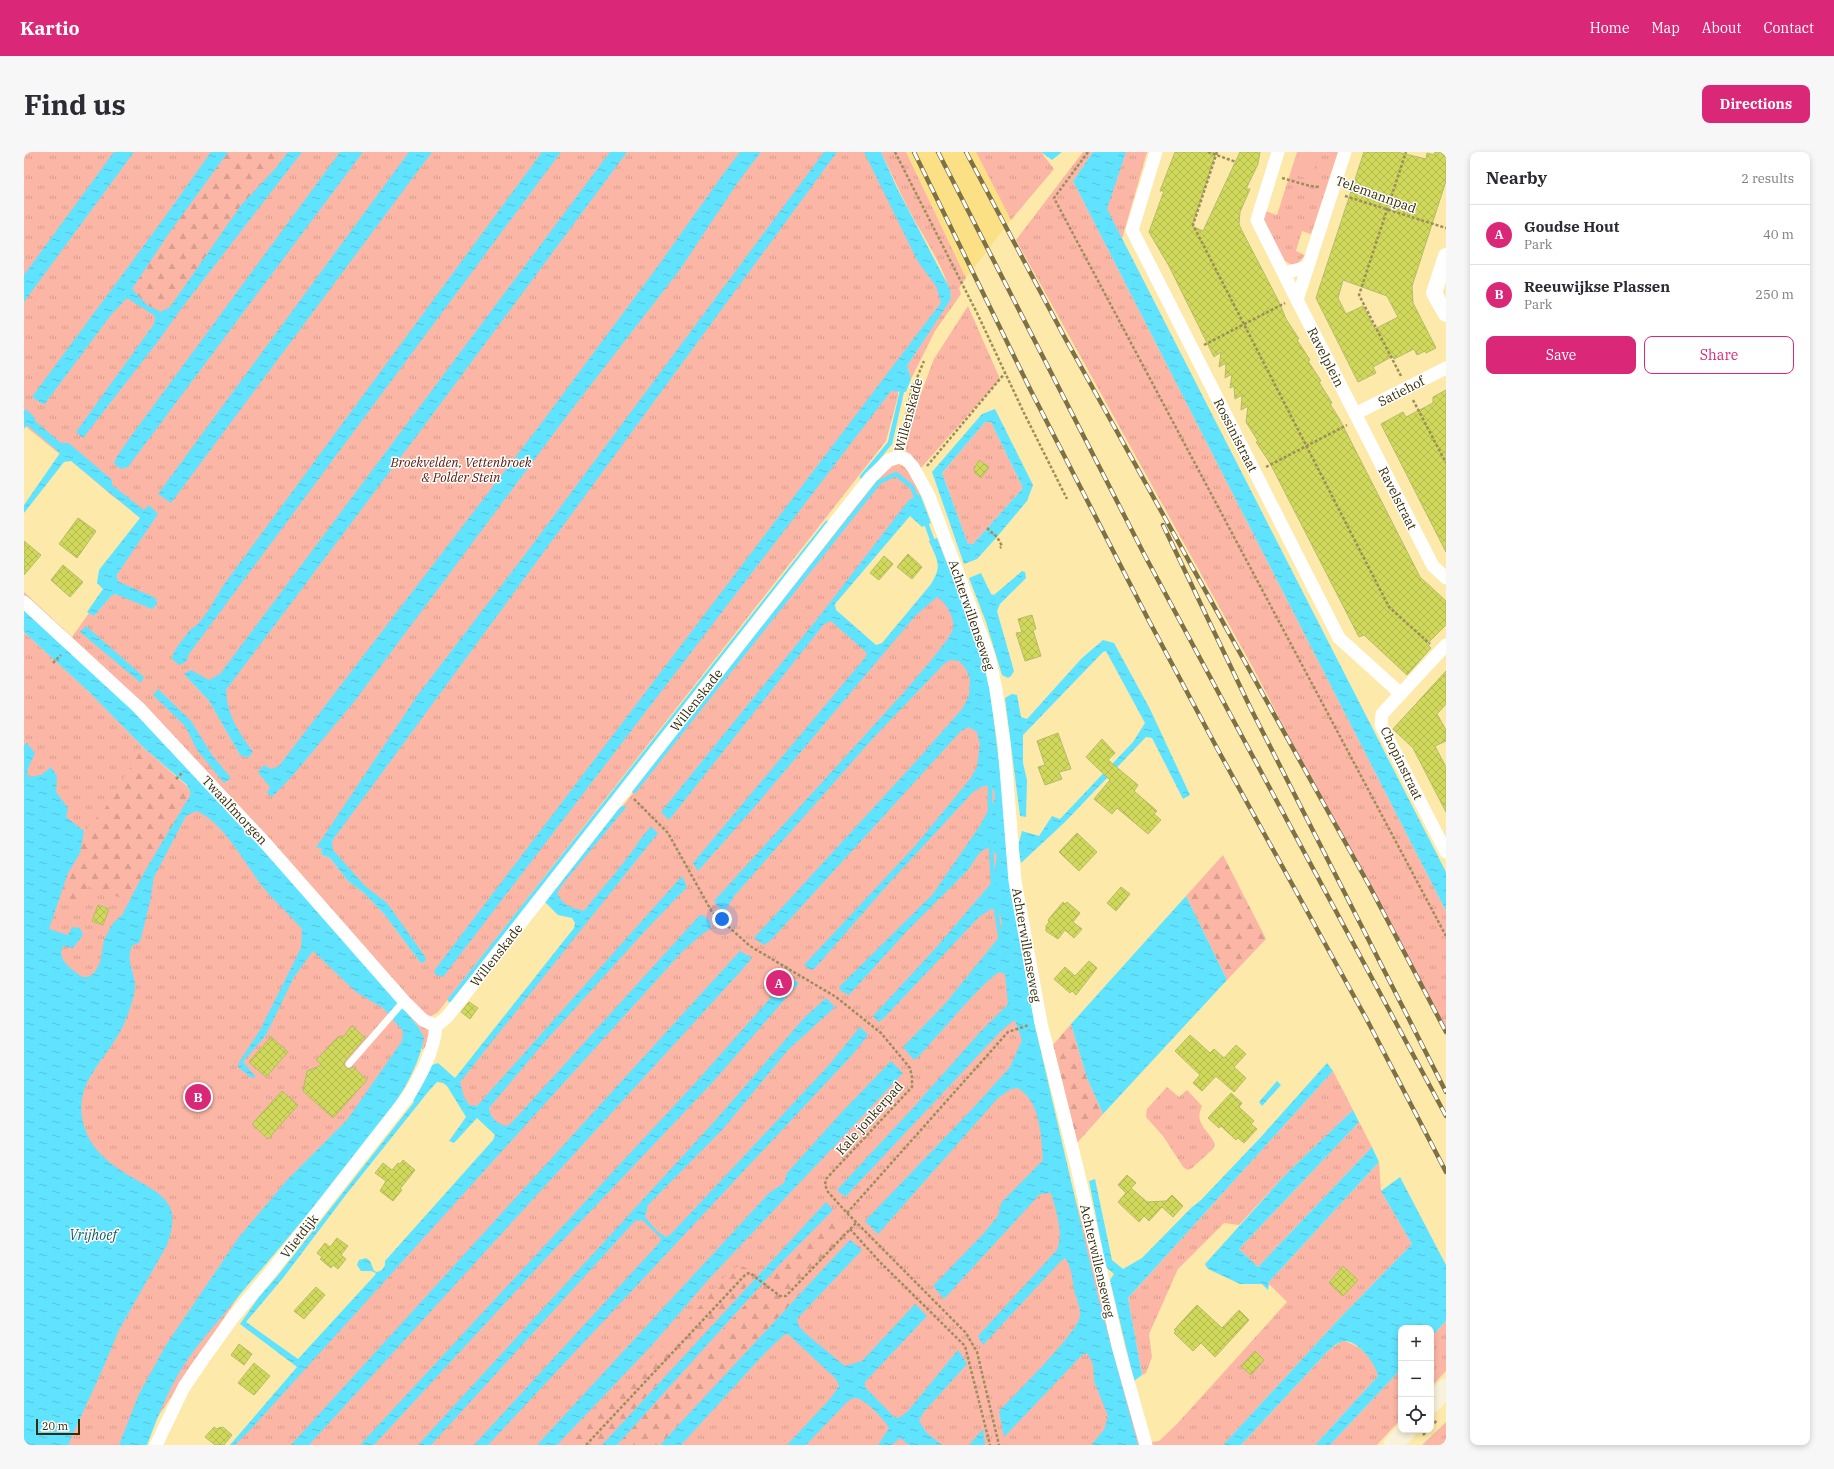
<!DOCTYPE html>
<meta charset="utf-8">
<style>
body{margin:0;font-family:"IBM Plex Serif",serif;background:#f7f7f7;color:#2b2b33}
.controls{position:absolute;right:12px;bottom:12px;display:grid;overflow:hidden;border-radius:8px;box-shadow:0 2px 6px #0003}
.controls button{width:36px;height:36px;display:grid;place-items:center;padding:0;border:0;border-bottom:1px solid #e1e1e2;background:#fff;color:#2b2b33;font:20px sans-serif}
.scale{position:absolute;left:12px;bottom:10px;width:44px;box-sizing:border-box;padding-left:4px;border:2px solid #362c08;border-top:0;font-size:11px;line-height:14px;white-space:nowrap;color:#362c08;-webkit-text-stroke:3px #fff;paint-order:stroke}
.you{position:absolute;left:698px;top:767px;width:14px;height:14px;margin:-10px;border:3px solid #fff;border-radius:50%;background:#1a73e8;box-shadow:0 0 0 6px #1a73e833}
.badge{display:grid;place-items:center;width:26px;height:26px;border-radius:50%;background:#db2777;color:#fff;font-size:13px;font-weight:700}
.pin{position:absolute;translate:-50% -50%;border:2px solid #fff;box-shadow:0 1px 4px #0006}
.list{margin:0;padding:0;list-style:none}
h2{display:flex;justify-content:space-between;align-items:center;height:52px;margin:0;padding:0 16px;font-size:17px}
h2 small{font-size:13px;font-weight:400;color:#7c7c81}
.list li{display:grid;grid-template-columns:26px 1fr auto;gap:12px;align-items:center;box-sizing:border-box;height:60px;padding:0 16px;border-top:1px solid #e1e1e2}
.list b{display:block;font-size:15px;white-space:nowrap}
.list p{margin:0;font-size:13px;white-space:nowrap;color:#7c7c81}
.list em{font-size:13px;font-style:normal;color:#7c7c81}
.actions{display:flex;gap:8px;padding:12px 16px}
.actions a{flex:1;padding:9px 0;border:1px solid #db2777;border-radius:8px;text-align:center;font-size:14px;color:#db2777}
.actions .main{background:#db2777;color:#fff}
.icon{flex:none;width:22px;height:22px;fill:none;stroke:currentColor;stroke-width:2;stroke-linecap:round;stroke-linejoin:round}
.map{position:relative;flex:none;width:1422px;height:1293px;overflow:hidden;border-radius:8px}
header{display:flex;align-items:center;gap:24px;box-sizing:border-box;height:56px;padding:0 20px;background:#db2777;color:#fff}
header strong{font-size:19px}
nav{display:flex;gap:22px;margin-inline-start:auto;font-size:14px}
.intro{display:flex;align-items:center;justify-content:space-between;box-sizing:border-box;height:96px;padding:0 24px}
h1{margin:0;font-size:28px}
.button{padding:10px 18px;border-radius:8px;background:#db2777;color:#fff;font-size:14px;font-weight:700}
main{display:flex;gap:24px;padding:0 24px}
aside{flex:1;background:#fff;border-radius:8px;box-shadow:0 2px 6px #0003}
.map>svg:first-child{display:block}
.built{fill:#fce085}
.grass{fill:url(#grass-tufts);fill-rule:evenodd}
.forest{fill:url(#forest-firs)}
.pitch{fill:#fbb6a6}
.water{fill:url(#water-ripples);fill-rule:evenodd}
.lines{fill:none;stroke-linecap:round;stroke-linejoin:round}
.stream{stroke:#60e3fe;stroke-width:4.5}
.building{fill:url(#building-cross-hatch);stroke:#b4bc6b;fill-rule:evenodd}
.path{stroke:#9d8e5b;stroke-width:2.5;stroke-dasharray:3 2;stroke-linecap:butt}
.service{stroke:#fff;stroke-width:7}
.minor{stroke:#fff;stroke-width:13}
.tertiary{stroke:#fff;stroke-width:16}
.secondary{stroke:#f9f2da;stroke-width:19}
.rail-casing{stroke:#7e7143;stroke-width:4.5}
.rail{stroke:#fff;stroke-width:3;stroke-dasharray:9;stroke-linecap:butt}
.labels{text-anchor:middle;stroke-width:3;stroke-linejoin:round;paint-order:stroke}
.street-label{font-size:13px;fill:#362c08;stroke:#fff}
.park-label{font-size:13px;font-style:italic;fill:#5c1305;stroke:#fff}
.water-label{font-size:14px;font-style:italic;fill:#135e6b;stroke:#fff}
</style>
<header>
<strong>Kartio</strong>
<nav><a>Home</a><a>Map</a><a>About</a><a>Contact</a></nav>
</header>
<div class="intro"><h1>Find us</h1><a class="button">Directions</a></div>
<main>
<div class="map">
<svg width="1422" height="1293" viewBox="0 0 1422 1293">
<defs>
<pattern id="grass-tufts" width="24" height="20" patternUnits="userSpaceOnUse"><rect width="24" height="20" fill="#fbb6a6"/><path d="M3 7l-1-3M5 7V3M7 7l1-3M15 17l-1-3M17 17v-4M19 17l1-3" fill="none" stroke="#d89d8d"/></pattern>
<pattern id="forest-firs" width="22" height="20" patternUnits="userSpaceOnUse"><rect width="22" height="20" fill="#fbb6a6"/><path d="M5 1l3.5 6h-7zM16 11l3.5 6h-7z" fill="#d89d8d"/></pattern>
<pattern id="water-ripples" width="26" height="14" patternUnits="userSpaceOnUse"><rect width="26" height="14" fill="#60e3fe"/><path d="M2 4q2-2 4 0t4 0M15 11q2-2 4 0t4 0" fill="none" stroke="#54c3d8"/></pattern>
<pattern id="building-cross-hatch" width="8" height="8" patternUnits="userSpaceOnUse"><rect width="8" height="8" fill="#d0d95b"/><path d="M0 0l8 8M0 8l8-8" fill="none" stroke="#b3ba4e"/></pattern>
</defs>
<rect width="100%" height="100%" fill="#fde9a9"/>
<path class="built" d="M882 0H952L987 68 942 126Z"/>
<path class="grass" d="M0 0H849L925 148 873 218 870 238H874V244L862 289 473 785 414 860 406 865 403 893 398 898C402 877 391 873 380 857L0 456V440L48 485 65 461 70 464 87 444 91 442 102 446 86 427 124 369 87 343 40 302 38 304 0 273ZM160 522 209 571 216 603 185 549ZM300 691 401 808 396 810 361 763 341 742 324 729 306 706 298 703 297 696Z
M857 0H882L942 126 935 136 937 142 911 179 887 227 883 214 927 145C923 120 899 84 886 60 876 41 867 20 857 0Z
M952 0H1017L1030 17 987 68Z
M1059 0H1069L1049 29 1422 759V883L1228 514 992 88Z
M1102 0H1123L1098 87 1082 57Z
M1273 0H1314L1287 82 1278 79 1272 99 1281 103 1274 111 1268 113 1261 109 1240 71 1239 62 1241 59 1253 63Z
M944 154 976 227 896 317 882 299 883 288 890 260 910 207Z
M961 270H967L999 336 949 392H944L918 321Z
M875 312 885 317 896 342 887 347 804 457 854 501 919 432 939 464 970 638 1008 890 1119 1293H206L480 985 449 961 429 934 558 772 527 744 610 640V635L735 473 853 329 865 315Z
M0 480 64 539 119 595 118 597 208 678 389 883 115 1293H0Z
M1309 919 1329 958 1263 1021 1215 1073 1200 1071 1154 1117 1125 1182 1128 1205 1122 1221 1118 1223 1104 1146Z
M1143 935 1155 945 1163 938 1178 954C1169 973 1186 978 1191 993L1189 997 1168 1016 1164 1018 1160 1016 1139 984 1122 965 1123 957Z
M1335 970 1348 995 1234 1115 1215 1097Z
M1355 1010 1357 1039 1388 1092 1315 1167 1199 1293H1127V1290L1135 1289 1153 1272 1263 1150 1244 1131Z
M1422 1169V1219L1407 1235V1185Z
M1320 1189C1336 1194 1352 1206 1354 1224L1291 1293H1217L1304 1199 1316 1190Z
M1377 1217V1267L1353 1293H1306Z
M1422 1270V1293H1398Z"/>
<path class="forest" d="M204 0H264L251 17 218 52 146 155 137 160 123 153 108 137 143 84Z
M119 595 163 634 167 642 121 719 106 749 63 734 52 754 34 751 44 721 56 701 60 679 80 658Z
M1199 703 1242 787 1203 828 1162 744Z
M1047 872 1063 926 1079 962 1053 991 1029 893Z
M809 1058 826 1088 644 1284 636 1293H591Z
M717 1114 735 1121 578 1293H545L653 1180 708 1117Z"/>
<path class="pitch" d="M1276 0H1296L1287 28 1269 22Z"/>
<path class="water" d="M90 0H110L0 150V123Z
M187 0H204L143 84 108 137 123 153 137 160 146 155 218 52 251 17 264 0H278L154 161 135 188 59 286 52 280 130 172 131 164 103 146 87 163 20 253 8 245 135 73Z
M316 0H339L104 315 97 317 90 312 92 306 105 287Z
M385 0H408L147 351 134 342Z
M518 0H537L165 502 162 510 155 513 147 506 153 495 166 478 174 472 184 459 199 434Z
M586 0H603L406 266 202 538C203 563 215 580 229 600L224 606 216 603 185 549 160 522 167 518 185 528 196 522Z
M716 0H737L714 30 655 119 542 265 330 550 270 622 248 645 243 641 246 635 234 620 240 613 247 617 255 614 516 273 634 114 700 21Z
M800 0H813L308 689 309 698 341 734 363 751 402 806 400 811 396 810 361 763 341 742 324 729 306 706 298 703 297 696H292L393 544 506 396Z
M840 0H857L873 36 926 137 927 146 925 150 883 214 887 227 882 240 867 239 419 825 412 823 410 819 916 152 917 150 912 134 894 110Z
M1017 0H1038L1028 8Z
M1069 0H1102L1083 57 1422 720V759L1049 29Z
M2 257 11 266V269L37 291H44L47 293 88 328V333L120 358 125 353 134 362 92 424 95 430 132 446 133 452 128 457 91 442 87 444 70 464 63 460 79 437 73 431 75 418 116 366 47 309 40 310 0 361V353L36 301 3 273 0 277V259Z
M971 257 1009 333 1003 349 972 386 953 407 940 412 908 320 958 262ZM961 270H967L999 336 949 392H944L918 321Z
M896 342 907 371 898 375 886 364 811 452 812 458 852 493 858 491 907 432C919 413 913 408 905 389L913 386 955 493 966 538 1000 811 1011 874 1074 1145 1114 1293H1067L1080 1278 1084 1264 1070 1229 1069 1212 1063 1201 1058 1203 980 1285 975 1259C990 1243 1054 1181 1056 1164 1057 1155 1052 1147 1050 1138 1048 1127 1048 1115 1041 1106L1036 1110 959 1193 954 1184 1033 1098C1040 1080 1032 1059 1027 1041L1016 1042 920 1147 909 1134 960 1081 974 1064 977 1051 1019 1008C1017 983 1017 951 994 936L987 937 974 946 854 1082 841 1069 951 954 986 915 998 888 991 869H989L977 879 821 1045 813 1038 888 957 957 879 984 852 981 822 976 820C961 826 910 889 894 905L890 908 879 895 920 853 976 784C980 773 978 767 973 757H967L955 765 859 867 854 870 849 864 910 798 969 729 973 704 968 696 960 697 954 703 944 718 884 778 825 843 817 839 815 835 909 742 955 675 971 647 970 638 965 634H959L949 640 867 729 791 816 787 818 780 813 891 694 946 627 953 615 956 593 953 580 945 575 937 579 747 788 740 793 730 786 895 606 938 557 945 544 946 527 942 517 935 509 926 508 920 512 851 584 711 743 702 757 698 759 690 749 882 538C891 527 926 488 929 477 931 466 922 450 913 445L892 463 733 652 674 719 669 711 840 507 843 503 842 500 807 469 800 472 645 668 637 660 794 466 885 348Z
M998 419 1001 420 1002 426 976 452 973 459 990 519 987 524 984 526 978 523 962 470 945 426 957 421 967 442 970 443Z
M0 456 87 535 212 667 380 857 395 876 400 886C392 931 353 976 325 1012 290 1055 254 1098 218 1140 198 1165 175 1189 158 1216 143 1240 133 1267 123 1293H95L115 1242 142 1193 215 1085 263 1028 323 968 378 889 379 879 359 856 332 840 289 799 270 825 242 883 219 910 231 924V926L226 925 214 915 215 910 236 878 277 796 278 777C265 762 250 749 238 734 222 713 198 668 172 659L162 664 130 725 126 750 116 790 108 794C102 809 109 816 111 832 112 841 104 863 100 872 85 906 49 929 59 970 65 999 91 1016 116 1030 127 1036 140 1043 146 1055 151 1067 147 1082 143 1093L95 1178 80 1214 44 1293H0V593L3 591 11 601 3 619 5 625 17 623 27 615 33 624 32 640 44 656 42 665 60 679 56 701 44 721 25 777 44 783 48 775 56 776 59 783 49 796 39 794 37 801 39 808 46 816 58 825H64L70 821 76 811 80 788 89 771 98 763 121 719 167 642 163 633 119 595 64 539 0 480Z
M62 474 120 525 117 531 56 480Z
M1079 488 1090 491 1126 557 1166 643 1159 647 1128 586 1122 585 1041 670 997 711 994 694 998 679 1015 684 1028 664 1036 667 1109 590 1121 571 1082 499 1079 500 999 583V611L1003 628 1002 665 996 664 981 546 988 542 993 543 997 565 1003 567 1058 506Z
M134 537 167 569 188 603 207 626 200 631 173 598 161 574 129 543Z
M598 654H603L538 733 533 741C538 753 548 756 560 759 573 742 587 727 600 710 610 699 616 685 627 675L634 681 436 930 440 945 445 953 453 954 658 724 663 735 620 780 517 894 465 956C466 966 474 973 484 974L491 967 675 764 679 763 686 770 687 776 677 783 657 801 228 1276 211 1293H206L273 1215 216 1172 235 1145 255 1122 390 950 389 946 408 913 414 911 431 926 550 776 551 771 548 766 534 763 521 750 593 658ZM413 930 419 931 423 934 442 965 425 989 430 991 453 966 471 983 469 988 361 1109V1113L358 1118 353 1120 350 1119 346 1109 342 1106 335 1108 333 1113 337 1119H347L352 1121 351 1123 274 1207 222 1170 259 1126 321 1044 404 940Z
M1162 744 1203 828 1079 962 1063 926 1047 872Z
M716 799 728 806 716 820 285 1293H267Z
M765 825 775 831 688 931 526 1102 350 1293H336L673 929Z
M802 846 811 855 764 898 699 977 624 1053 621 1065 634 1080 642 1085 646 1083 805 913 836 875 844 883 829 902 464 1293H450L636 1090 637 1086 618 1068 611 1069 407 1293H394L689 971 781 865Z
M867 909 879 921 684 1128 629 1192 533 1293H513L745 1041 760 1031 763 1021 818 960Z
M1303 911 1309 919 1104 1146 1118 1223 1110 1229 1086 1128 1090 1122 1082 1115 1065 1029 1071 1027 1088 1108 1099 1117 1118 1106 1168 1055 1177 1048 1236 986Z
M1253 929 1257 933 1238 954 1235 950Z
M1329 958 1335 970 1215 1097 1234 1115 1348 995 1355 1010 1244 1131 1245 1133 1244 1138 1238 1132H1216L1184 1117 1181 1112 1263 1021Z
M1376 1025 1422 1113V1169L1407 1185V1176H1377V1217L1306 1293H1291L1354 1224C1352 1211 1331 1184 1317 1190 1312 1191 1308 1196 1304 1199L1217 1293H1199L1315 1167 1388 1092 1357 1039Z
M802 1050 809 1058 757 1111 593 1293H578Z
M826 1088 838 1098 773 1167 775 1174 781 1181 821 1214 838 1209 891 1152 903 1164 841 1230V1235L871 1266 876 1265 883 1260 934 1198 943 1212 899 1261 895 1269 903 1281 918 1293H885L876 1286 868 1293H854L865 1276C861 1268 841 1247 832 1246 828 1246 826 1248 823 1250L782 1293H763L806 1247 815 1234 812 1227 764 1182 760 1183 740 1202 657 1293H636Z
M959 1277 961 1293H945Z"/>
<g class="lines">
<path class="stream" d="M838 325 866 291 878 239
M901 368 910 393
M966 629V661
M610 639 855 330 872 322 888 335 894 350
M967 691 969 735
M971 752 977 789
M426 848 803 371"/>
</g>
<path class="building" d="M1151 0H1192L1168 74 1179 79 1216 0H1236L1234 12 1222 37H1226L1216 60 1215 72 1217 77 1256 152 1262 167 1275 187 1273 188 1286 208 1284 209 1297 229 1295 230 1308 251 1306 252 1316 268 1396 425 1422 449V473L1403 492 1407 496 1383 523 1340 483 1335 485 1246 311 1232 290 1234 289 1222 270 1224 254 1217 258 1218 243 1211 247 1210 234 1206 236 1208 222 1201 226 1202 211 1195 215 1197 200 1190 205 1145 114 1125 80 1140 39H1136Z
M1340 0H1373L1402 7 1403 1 1410 3 1411 0H1422V29L1388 134 1389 151 1412 196 1402 201 1401 199 1393 203 1390 197 1370 207 1369 204 1349 215 1352 221 1334 230 1292 146ZM1319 128 1363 144 1374 165 1351 177 1339 154 1322 162 1314 146Z
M1422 238V400L1357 272 1379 260 1382 265 1409 251V245Z
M955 308 965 315 957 326 951 321 950 317Z
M54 366 72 379 53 406 35 392Z
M0 389 17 403 0 423Z
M884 402 898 415 888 427 873 415Z
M860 404 869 412 855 428 846 421Z
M39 413 59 430 46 445 27 428Z
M1008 463 1012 477 1009 478 1017 504 1001 509 992 481 998 480 994 467Z
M1422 519V552L1413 562 1422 578V589L1411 594 1422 615V660L1389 596 1369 577Z
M1034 581 1047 617 1035 620 1038 627 1021 633 1014 615 1021 613 1013 589Z
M1078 587 1091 601 1084 608 1114 633 1110 639 1133 659 1130 662 1137 668 1124 682 1093 656 1088 662 1070 647 1086 628 1062 605Z
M1053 681 1073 700 1055 719 1035 700Z
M1097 735 1106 742 1092 759 1083 751Z
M1039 750 1041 752 1043 750 1056 761 1049 770 1058 777 1050 786 1041 778 1034 787 1022 779V774L1025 770 1024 768Z
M74 753 85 757 79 773 68 769Z
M1065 809 1073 816 1052 843 1048 839 1046 841 1030 827 1041 815 1051 824Z
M445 850 454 856 446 867 437 860Z
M328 874 341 886 321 909 320 913 324 917 329 915 343 928 309 966 279 939 283 919 298 913 292 908 315 884 317 887Z
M1166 883 1186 901 1190 897 1200 906 1212 893 1222 902 1210 915 1222 926 1210 940 1192 924 1178 939 1169 931 1176 923 1151 899Z
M247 885 264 900 242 925 225 910Z
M258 939 274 953 244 987 228 972Z
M1207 941 1218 951 1215 955 1230 969 1227 972 1233 977 1220 991 1214 986 1212 988 1197 974 1195 976 1184 966Z
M379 1008 391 1018 376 1037 378 1038 369 1049 356 1039 362 1029 351 1021 359 1011 368 1018 374 1011 376 1012Z
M1103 1023 1112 1031 1107 1036 1123 1050 1142 1049 1148 1043 1159 1054 1149 1065 1138 1055 1125 1069 1120 1064 1115 1070 1094 1050 1102 1041 1094 1033Z
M313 1086 324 1094 317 1103 322 1107 314 1117 309 1113 307 1116 296 1107 298 1105 293 1101 301 1091 306 1095Z
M1319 1114 1334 1128 1319 1144 1305 1131Z
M292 1135 301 1143 280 1167 270 1159Z
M1173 1153 1198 1176 1215 1158 1225 1168 1191 1205 1177 1191 1169 1199 1150 1181 1152 1179 1150 1178Z
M215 1192 228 1202 220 1213 207 1203Z
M1231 1199 1240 1208 1227 1223 1217 1214Z
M230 1211 246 1224 230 1243 214 1231Z
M190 1275 193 1277 196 1275 197 1276 199 1275 208 1283 200 1293H191L181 1285Z"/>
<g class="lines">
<path class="path" d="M871 0 953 161 1000 261 1043 347
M1064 0 1030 46 1422 784
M1184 0 1212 10
M1193 0 1169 73 1365 455 1406 492
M1258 26 1286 34 1296 35
M1321 44 1422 76
M1180 193 1261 151
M1377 224 1335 143 1382 0
M1389 248 1422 311
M877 293 887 240 900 209
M903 314 981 221
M1242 315 1323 273
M963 376 973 385 978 394 976 396
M29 511 37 503
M152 627 159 620
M610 647 644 681 688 760 726 794 812 845 857 881 886 916 888 925V935L802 1027 801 1033 804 1040 823 1061 942 1181 953 1200 975 1293
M823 1061 984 880 1005 873
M826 1077 855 1109 941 1194 966 1293
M1407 1275 1413 1268
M1399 1283 1404 1278
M562 1293 722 1122 726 1121 756 1144H762L832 1071"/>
<path class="service" d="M325 912 380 849"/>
<path class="minor" d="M1132 0 1108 78 1315 486 1377 542
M1254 0 1233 68 1273 148 1321 0
M1260 121 1284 115
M1273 148 1409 414 1422 426
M1331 262 1422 216
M0 450 115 556 243 693 380 849 399 868 412 874
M1422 493 1358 562 1357 573 1422 700
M412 874 423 865 846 326 865 308 874 305 882 307 889 315 905 344 965 504 972 538 980 591 991 729 1017 871 1052 1011 1094 1194 1122 1293
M132 1293 160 1235 177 1210 210 1164 246 1121 385 943C398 921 410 899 412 874"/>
<path class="tertiary" d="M1422 104 1410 141 1422 162"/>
<path class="secondary" d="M1407 1252 1422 1236
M1369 1293 1383 1278"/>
<defs>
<path id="rail" d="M890 0 1006 237 1124 467 1194 598 1342 866 1422 1020
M914 0 1120 402 1422 964
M942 0 1041 186 1346 735 1422 880
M1139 373 1226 555 1422 940"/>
</defs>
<use href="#rail" class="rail-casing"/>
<use href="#rail" class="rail"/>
</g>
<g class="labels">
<g class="street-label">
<text transform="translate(1352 42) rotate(20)" y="5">Telemannpad</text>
<text transform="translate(1302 205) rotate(63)" y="5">Ravelplein</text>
<text transform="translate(1377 239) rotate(-27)" y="5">Satiehof</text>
<text transform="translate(884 263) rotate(-75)" y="5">Willenskade</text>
<text transform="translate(1212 283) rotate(63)" y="5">Rossinistraat</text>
<text transform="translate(1374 346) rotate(63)" y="5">Ravelstraat</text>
<text transform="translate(948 463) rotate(71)" y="5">Achterwillenseweg</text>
<text transform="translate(672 548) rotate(-52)" y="5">Willenskade</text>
<text transform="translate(1378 611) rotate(64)" y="5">Chopinstraat</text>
<text transform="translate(211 658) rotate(47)" y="5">Twaalfmorgen</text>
<text transform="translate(1003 793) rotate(80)" y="5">Achterwillenseweg</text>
<text transform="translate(472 803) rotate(-52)" y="5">Willenskade</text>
<text transform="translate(845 966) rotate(-48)" y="5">Kale jonkerpad</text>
<text transform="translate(275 1084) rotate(-52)" y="5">Vlietdijk</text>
<text transform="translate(1074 1109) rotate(77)" y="5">Achterwillenseweg</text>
</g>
<g class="park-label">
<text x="437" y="315">Broekvelden, Vettenbroek<tspan x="437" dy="15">&amp; Polder Stein</tspan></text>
</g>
<g class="water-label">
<text x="69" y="1088">Vrijhoef</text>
</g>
</g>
</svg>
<div class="controls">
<button>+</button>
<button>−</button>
<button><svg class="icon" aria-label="locate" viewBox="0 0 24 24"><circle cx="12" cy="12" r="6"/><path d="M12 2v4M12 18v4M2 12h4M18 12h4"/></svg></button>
</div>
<div class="scale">20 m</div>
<div class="you"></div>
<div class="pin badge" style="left:755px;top:831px">A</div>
<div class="pin badge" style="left:174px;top:945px">B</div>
</div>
<aside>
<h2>Nearby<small>2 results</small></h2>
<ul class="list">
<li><span class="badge">A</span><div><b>Goudse Hout</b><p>Park</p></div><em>40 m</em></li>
<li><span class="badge">B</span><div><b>Reeuwijkse Plassen</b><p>Park</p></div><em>250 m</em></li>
</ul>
<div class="actions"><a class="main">Save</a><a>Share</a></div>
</aside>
</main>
